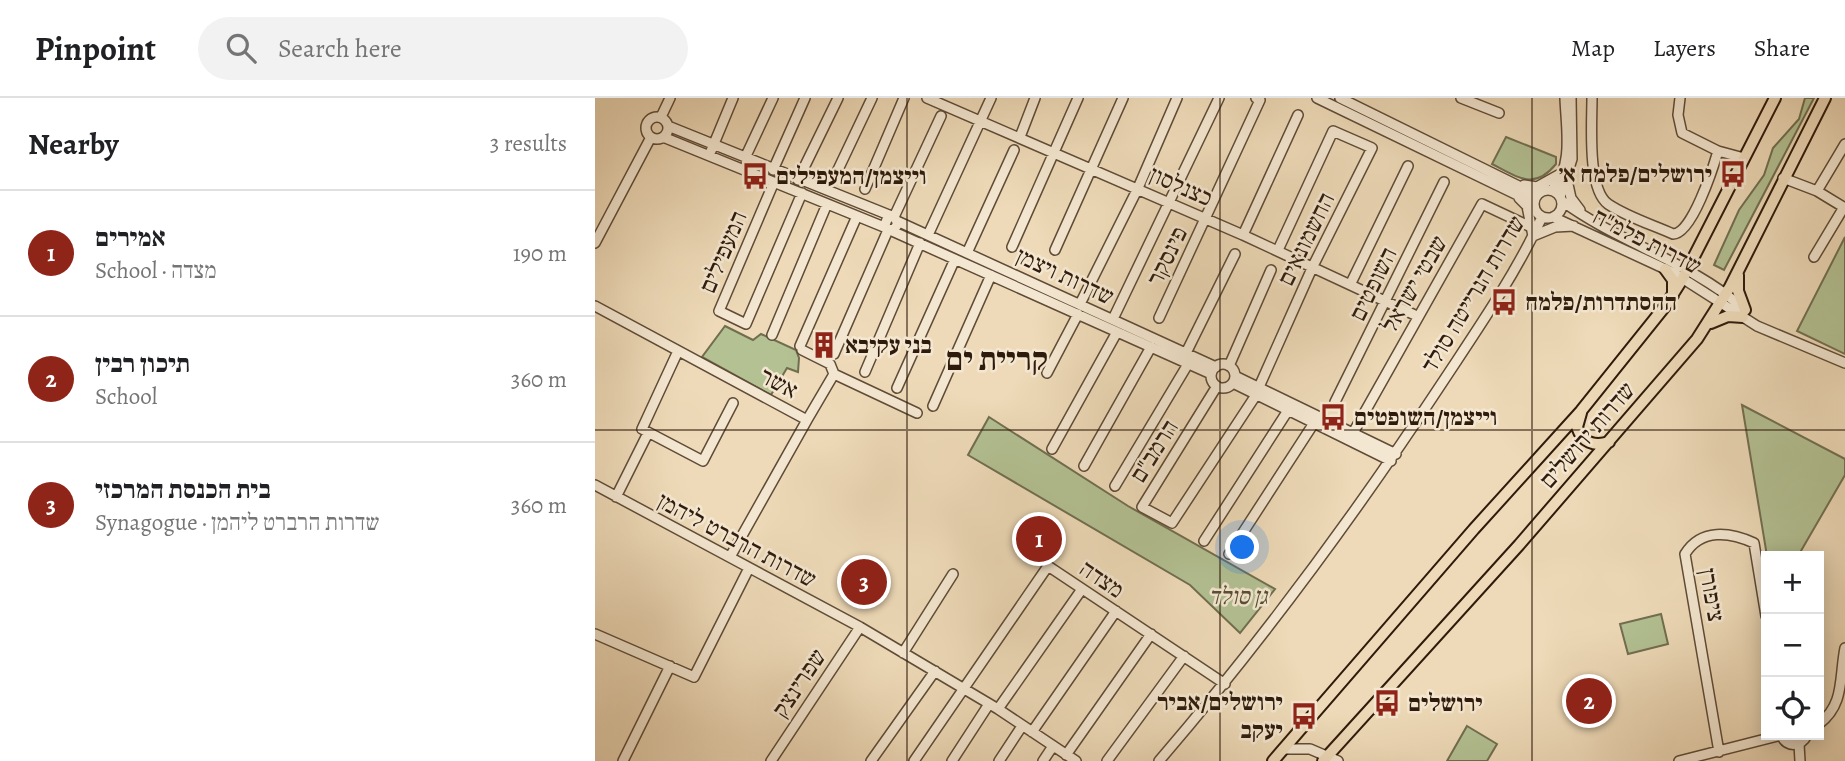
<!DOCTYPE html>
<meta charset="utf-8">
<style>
body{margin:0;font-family:Alegreya,"Frank Ruhl Libre",serif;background:#f2f2f2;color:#202124}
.controls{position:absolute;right:21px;bottom:21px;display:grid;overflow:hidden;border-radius:0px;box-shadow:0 4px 18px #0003}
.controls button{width:63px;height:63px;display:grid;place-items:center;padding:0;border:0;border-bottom:2px solid #e0e0e0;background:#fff;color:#202124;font:35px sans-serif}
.you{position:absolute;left:648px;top:450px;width:24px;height:24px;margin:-18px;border:5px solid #fff;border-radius:50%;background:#1a73e8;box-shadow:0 0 0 10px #1a73e833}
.badge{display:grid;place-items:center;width:46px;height:46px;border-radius:50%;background:#8f2418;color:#fff;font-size:23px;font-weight:700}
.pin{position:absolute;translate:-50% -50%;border:4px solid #fff;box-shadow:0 2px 7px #0006}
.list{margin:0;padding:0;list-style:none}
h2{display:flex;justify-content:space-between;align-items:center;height:91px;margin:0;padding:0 28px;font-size:30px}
h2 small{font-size:23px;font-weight:400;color:#757577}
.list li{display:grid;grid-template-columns:46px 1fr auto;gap:21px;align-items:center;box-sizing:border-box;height:126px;padding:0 28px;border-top:2px solid #e0e0e0}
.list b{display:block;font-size:26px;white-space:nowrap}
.list p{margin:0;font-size:23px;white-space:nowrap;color:#757577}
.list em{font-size:23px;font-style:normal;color:#757577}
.icon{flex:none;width:38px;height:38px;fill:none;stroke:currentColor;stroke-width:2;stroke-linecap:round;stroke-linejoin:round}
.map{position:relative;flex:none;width:1250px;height:663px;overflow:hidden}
header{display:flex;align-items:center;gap:42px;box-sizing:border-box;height:98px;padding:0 35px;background:#fff;border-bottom:2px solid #e0e0e0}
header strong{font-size:33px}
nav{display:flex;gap:38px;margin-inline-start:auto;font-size:24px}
.search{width:490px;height:63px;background:#f2f2f2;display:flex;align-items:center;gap:18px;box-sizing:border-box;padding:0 24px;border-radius:38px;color:#757577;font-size:26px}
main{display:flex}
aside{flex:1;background:#fff}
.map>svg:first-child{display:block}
.green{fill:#b3c193;stroke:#716e50;stroke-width:2}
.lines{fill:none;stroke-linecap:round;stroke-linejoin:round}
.minor-casing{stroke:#5f4b37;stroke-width:12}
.major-casing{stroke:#2f1b0c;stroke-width:14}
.minor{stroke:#f4e7d1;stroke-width:9}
.major{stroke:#eedab8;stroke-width:10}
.grid{fill:none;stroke:#2f1b0c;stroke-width:2;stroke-opacity:0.55}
.labels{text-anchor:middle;stroke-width:5;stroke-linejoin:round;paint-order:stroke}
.poi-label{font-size:24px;font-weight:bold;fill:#2f1b0c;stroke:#f4e7d1;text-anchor:start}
.street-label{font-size:24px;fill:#2f1b0c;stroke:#f4e7d1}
.park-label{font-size:24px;font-style:italic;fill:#574d34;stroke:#f4e7d1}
.district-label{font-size:32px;font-weight:bold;fill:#2f1b0c;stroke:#f4e7d1}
</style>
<header>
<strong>Pinpoint</strong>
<div class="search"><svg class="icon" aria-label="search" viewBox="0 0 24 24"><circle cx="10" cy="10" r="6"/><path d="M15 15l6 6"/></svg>Search here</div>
<nav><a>Map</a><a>Layers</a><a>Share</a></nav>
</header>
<main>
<aside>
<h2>Nearby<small>3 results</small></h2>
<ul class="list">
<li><span class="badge">1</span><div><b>אמירים</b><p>School · מצדה</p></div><em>190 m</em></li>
<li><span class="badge">2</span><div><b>תיכון רבין</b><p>School</p></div><em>360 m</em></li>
<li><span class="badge">3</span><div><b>בית הכנסת המרכזי</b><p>Synagogue · שדרות הרברט ליהמן</p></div><em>360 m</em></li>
</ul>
</aside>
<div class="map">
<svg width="1250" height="663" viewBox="0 0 1250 663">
<rect width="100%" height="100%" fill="#eedab8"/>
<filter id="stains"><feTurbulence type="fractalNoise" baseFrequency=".00286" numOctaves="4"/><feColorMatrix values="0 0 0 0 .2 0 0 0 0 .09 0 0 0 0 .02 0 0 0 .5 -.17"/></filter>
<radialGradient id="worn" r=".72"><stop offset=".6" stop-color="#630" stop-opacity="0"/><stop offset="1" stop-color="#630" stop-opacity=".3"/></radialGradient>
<path class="green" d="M1210 0H1219L1129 172 1119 167 1144 112 1169 77 1178 50 1204 21Z
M911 39 961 59V66C939 93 923 79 897 66Z
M1250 139V256L1202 233Z
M130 228 158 242 166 236 201 252 204 260 203 274 192 270 176 297 107 259Z
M1147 307 1250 361V377L1203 458H1172Z
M394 319 533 408 680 491 645 535 595 487 373 357Z
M1066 516 1073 546 1033 556 1025 526Z
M872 628 902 646 892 663H852Z"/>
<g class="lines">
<defs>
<path id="minor" d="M332 0 648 137 822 218
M722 0 939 105
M745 0 942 97
M866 0 904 15
M997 0C997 25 992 91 1013 106 1032 119 1058 127 1078 136 1097 136 1118 70 1123 53
M1085 0 1083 17 1087 35 1123 53 1149 60
M66 19 75 0
M51 30a11 11 0 1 1 22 0a11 11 0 1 1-22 0Z
M73 28 299 119 303 125 299 132 289 129 293 119
M68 39 289 129
M425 39 440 0
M116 53 138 0
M150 60 178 0
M178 72 210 0
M240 78 277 0
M1188 80 1222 93 1250 110
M203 82 243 0
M972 82 976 100 985 112
M179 84 124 213 151 226 207 95
M929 87 942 89 967 75
M270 91 309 0
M957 92C979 68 971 30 970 0
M939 106a14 14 0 1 1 28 0a14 14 0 1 1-28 0Z
M1222 93 1250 46
M965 99 977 61 976 0
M924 100 932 108 938 138 960 129 979 128
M967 103C1024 145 1094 163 1148 210
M299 119 346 18
M958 119 1079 175 1162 228 1250 265
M302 123 621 269
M297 133 616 276
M333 137 396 0
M648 137 703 17
M0 145 56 39
M417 149 483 0
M460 152 528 0
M372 155 419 52
M1219 159 1249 109
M756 185 813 68
M485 206 543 90 582 0
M0 208 212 322 135 459
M564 220 665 2 661 0
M518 221 624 0
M177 237 232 106
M205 248 262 118
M207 252 235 266 239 276
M83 253 47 331 108 363 138 305
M591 255 640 156
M239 256 293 132
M616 278a12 12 0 1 1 24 0a12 12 0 1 1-24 0Z
M634 268 676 172
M270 274 325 145
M452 275 483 216
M640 278 801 356
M638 285 796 363
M622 288 547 409 577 425 661 297
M664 289 718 168 777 50 738 33 683 152
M302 290 360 161
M740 304 849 84
M338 308 396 177
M212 322 239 276 322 315
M758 335 887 106 938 130
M457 351 522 234
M489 368 556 249
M0 387 265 529 403 611 481 663
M520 388 593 266
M21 399 53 335
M609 443 692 314
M634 456 719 325
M0 536 99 579 154 470
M308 555 358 476
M403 611 487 491
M1224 626C1250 606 1244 580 1250 550
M437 634 521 513
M1186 637C1192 650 1206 649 1212 637
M1204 646 1205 663
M688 651H715L743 663
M1124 654 1090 456C1106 430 1135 434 1159 445L1171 518
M471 657 556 536
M28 663 75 568
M176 663 265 529
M276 663 340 573
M319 663 453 468 630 586
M357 663 394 606
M404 663 427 628
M448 663 458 648
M512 663 589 558
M564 663C667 543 762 414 849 282 884 229 920 177 947 119
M1084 663 1186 637"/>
<path id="major" d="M1070 171 1078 182V197
M1143 177V193L1150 212
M1116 225 1133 218 1148 219
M986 315 982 329C987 344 999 349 1014 344
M678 663 879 431 986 313 1071 207 1088 180 1180 0
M728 663 924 447 1102 241 1135 189 1230 0"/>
</defs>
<use href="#minor" class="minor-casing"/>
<use href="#major" class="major-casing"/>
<use href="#minor" class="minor"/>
<use href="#major" class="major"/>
</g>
<path class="grid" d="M312 0V663M625 0V663M937 0V663M0 332H1250"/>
<defs>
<symbol id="bus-bare" viewBox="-9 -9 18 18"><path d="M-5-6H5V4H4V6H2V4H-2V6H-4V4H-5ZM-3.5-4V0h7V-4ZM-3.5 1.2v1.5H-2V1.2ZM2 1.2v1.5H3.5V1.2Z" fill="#8f2418" stroke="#f4e7d1" stroke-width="2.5" paint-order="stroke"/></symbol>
<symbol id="building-bare" viewBox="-9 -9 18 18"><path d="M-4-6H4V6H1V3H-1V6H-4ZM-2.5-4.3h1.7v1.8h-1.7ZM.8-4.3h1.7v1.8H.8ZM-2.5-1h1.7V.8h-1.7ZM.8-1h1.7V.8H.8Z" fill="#8f2418" stroke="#f4e7d1" stroke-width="2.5" paint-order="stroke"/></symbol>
</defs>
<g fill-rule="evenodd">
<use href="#bus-bare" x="1119" y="57" width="38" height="38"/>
<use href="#bus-bare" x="141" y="59" width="38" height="38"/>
<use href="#bus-bare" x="890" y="185" width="38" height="38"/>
<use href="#building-bare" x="210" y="228" width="38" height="38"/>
<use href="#bus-bare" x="719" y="300" width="38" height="38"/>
<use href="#bus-bare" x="773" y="586" width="38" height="38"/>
<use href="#bus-bare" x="690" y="599" width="38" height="38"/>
</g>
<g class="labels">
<g class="poi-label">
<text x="1117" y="84" text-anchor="end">ירושלים/פלמח א׳</text>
<text x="181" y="86">וייצמן/המעפילים</text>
<text x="930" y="212">ההסתדרות/פלמח</text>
<text x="250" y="255">בני עקיבא</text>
<text x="759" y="327">וייצמן/השופטים</text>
<text x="688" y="612" text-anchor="end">ירושלים/אביר<tspan x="688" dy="28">יעקב</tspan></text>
<text x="813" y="613">ירושלים</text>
</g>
<g class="street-label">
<text transform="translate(586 88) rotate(24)" y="8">כצנלסון</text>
<text transform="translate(711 141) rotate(-64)" y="8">החשמונאים</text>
<text transform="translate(1052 143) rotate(27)" y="8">שדרות פלמ"ח</text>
<text transform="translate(128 154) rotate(-67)" y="8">המעפילים</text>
<text transform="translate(572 158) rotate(-64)" y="8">פינסקר</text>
<text transform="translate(470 178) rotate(25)" y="8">שדרות ויצמן</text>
<text transform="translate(778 186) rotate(-64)" y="8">השופטים</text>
<text transform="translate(819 186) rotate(-60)" y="8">שבטי ישראל</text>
<text transform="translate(878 196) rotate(-59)" y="8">שדרות הנרייטה סולד</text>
<text transform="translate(184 285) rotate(28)" y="8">אשר</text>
<text transform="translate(992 337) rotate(-49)" y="8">שדרות ירושלים</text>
<text transform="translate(559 353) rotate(-58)" y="8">הרמב"ם</text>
<text transform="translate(142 442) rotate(28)" y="8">שדרות הרברט ליהמן</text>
<text transform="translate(507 481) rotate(34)" y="8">מצדה</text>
<text transform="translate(1117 497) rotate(80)" y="8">ציפורן</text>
<text transform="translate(204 585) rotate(-56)" y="8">שפרינצק</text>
</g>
<g class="park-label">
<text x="643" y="506">גן סולד</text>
</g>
<g class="district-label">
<text x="402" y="272">קריית ים</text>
</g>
</g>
<rect width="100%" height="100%" filter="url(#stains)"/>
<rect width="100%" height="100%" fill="url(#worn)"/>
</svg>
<div class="controls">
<button>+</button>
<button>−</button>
<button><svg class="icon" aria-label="locate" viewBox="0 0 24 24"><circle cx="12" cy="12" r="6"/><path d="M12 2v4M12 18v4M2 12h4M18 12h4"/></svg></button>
</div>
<div class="you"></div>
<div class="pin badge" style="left:444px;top:441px">1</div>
<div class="pin badge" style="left:994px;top:603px">2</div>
<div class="pin badge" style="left:269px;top:484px">3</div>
</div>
</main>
